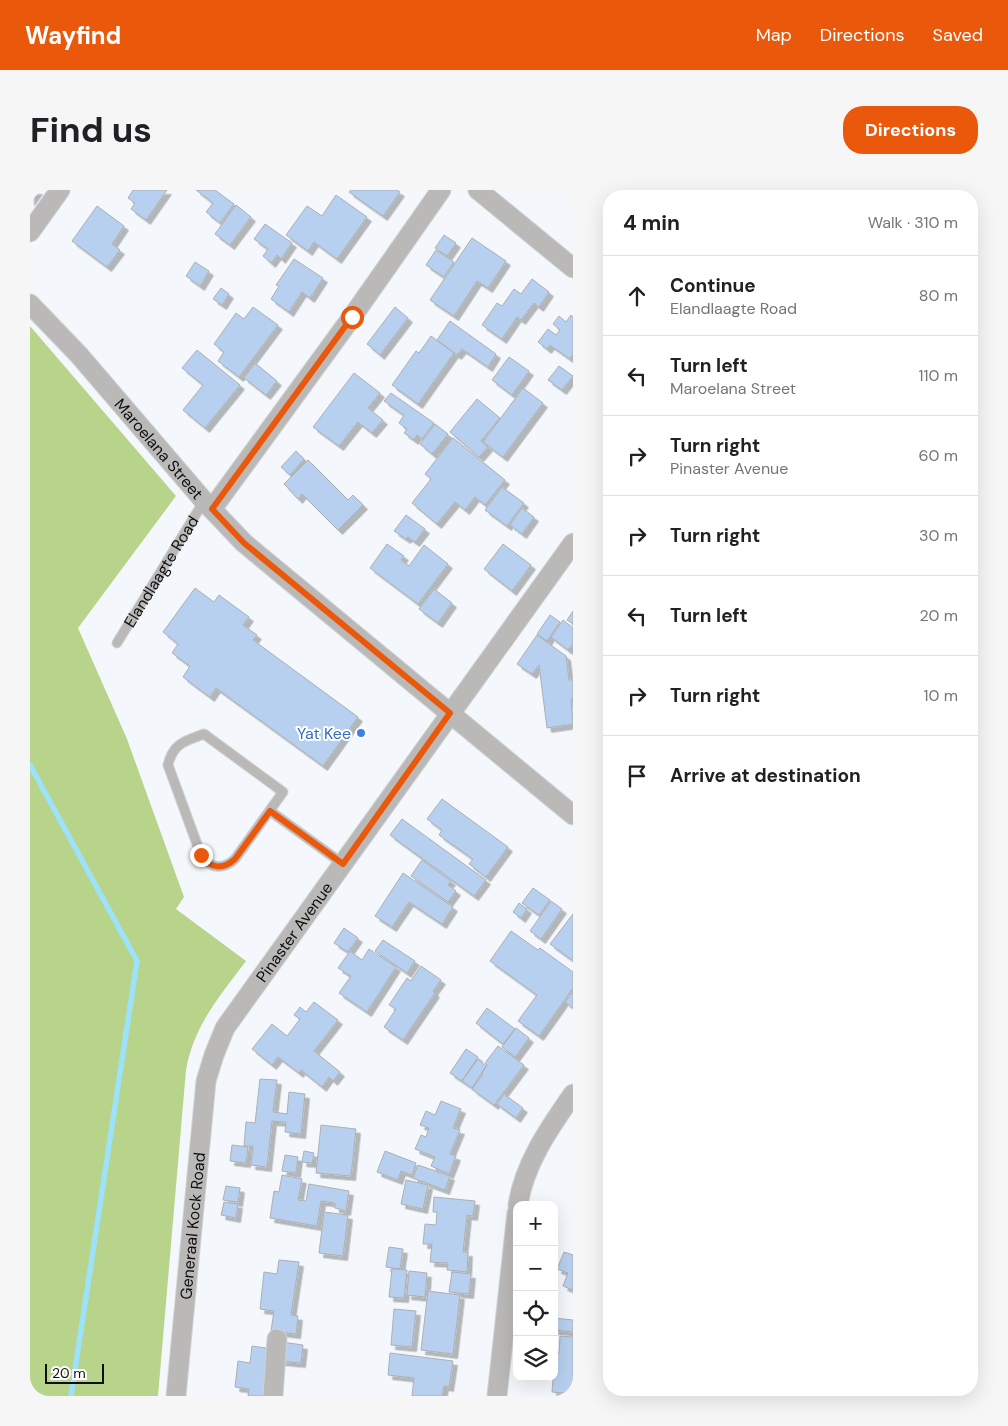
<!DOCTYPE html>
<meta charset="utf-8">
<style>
body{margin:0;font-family:"DM Sans",sans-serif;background:#f6f6f6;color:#202124}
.controls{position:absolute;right:15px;bottom:15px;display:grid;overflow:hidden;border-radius:10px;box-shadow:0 5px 20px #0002}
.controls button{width:45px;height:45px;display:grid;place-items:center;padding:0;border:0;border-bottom:1px solid #e0e0e0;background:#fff;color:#202124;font:25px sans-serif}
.scale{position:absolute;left:15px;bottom:12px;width:59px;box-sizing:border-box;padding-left:5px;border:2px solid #0e0f10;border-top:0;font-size:14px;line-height:18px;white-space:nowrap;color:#0e0f10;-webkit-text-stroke:4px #fff;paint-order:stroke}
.stop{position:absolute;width:15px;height:15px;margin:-11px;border:4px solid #ea580c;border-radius:50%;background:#fff}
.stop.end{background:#ea580c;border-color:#fff;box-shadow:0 1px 5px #0008}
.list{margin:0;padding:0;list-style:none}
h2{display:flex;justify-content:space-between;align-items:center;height:65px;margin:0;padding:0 20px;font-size:21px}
h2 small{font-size:16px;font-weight:400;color:#757577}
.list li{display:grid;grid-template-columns:32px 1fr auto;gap:15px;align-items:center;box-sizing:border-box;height:80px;padding:0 20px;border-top:1px solid #e0e0e0}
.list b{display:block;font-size:19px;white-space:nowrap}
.list p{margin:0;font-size:16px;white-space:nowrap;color:#757577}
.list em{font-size:16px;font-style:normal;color:#757577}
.icon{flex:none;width:28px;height:28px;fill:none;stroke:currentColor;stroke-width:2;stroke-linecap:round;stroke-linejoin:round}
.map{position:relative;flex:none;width:543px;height:1206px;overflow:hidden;border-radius:20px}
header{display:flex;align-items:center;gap:30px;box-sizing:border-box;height:70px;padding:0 25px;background:#ea580c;color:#fff}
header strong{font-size:24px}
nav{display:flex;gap:28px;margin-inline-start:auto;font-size:18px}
.intro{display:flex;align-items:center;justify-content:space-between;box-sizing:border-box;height:120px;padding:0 30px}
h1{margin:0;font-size:35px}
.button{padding:12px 22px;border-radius:20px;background:#ea580c;color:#fff;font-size:18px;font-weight:700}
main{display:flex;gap:30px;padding:0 30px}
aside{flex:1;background:#fff;border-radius:20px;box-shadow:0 5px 20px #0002}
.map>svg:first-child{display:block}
.green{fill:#b8d48b}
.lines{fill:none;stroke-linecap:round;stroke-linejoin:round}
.stream{stroke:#9de2f9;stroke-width:5.5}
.building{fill:#b8d0ef;stroke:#acafb3;filter:url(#shadow)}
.service-casing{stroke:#cfd3d6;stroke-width:11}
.minor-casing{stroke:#cfd3d6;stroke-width:21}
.service{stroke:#bbb9b8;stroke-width:9}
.minor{stroke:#bbb9b8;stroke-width:19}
.route{stroke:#ea580c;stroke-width:6}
.shop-dot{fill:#3f7fe0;stroke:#fff;stroke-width:2}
.labels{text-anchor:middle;stroke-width:4;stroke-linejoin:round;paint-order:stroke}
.street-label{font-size:16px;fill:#0e0f10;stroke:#fff}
.shop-label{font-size:16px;fill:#366cbe;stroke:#fff;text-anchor:end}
</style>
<header>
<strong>Wayfind</strong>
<nav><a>Map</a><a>Directions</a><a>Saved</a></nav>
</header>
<div class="intro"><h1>Find us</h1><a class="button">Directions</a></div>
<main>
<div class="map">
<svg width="543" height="1206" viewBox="0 0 543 1206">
<defs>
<filter id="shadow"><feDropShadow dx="4.5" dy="4.5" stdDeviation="0" flood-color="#0004"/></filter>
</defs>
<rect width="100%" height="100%" fill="#f4f8fc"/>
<path class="green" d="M0 136 146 306 48 438 97 549 154 707 146 719 216 771C190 806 164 835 156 880L128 1206H0Z"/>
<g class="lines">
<path class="stream" d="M0 575 107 771 41 1206"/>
</g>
<path class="building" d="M0 0H8L0 11Z
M103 0H137L116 30 101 19 105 13 98 8Z
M166 0H185L204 14 190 33 176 22 183 13Z
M321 0H367L370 2 353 26 319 2Z
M306 5 337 27 307 69 284 52 278 61 256 45 277 16 292 26Z
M206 15 221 27 200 55 185 44Z
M67 16 94 36 82 54 90 60 77 77 42 51Z
M235 34 262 53 251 69 247 65 241 73 233 66 238 59 224 49Z
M414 45 426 53 417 66 405 58Z
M442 48 476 71 458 98 447 91 424 126 400 110Z
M406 60 424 72 414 87 396 75Z
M264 69 293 88 280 108 272 102 259 122 241 109 249 96 246 95Z
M165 72 179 81 170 96 156 86Z
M502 89 519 102 509 117 504 113 491 130 487 127 472 149 452 135 467 113 472 116 484 99 491 104Z
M191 98 199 104 192 115 183 109Z
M223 117 248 135 209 187 188 171 194 162 184 154 206 123 214 129Z
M365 117 378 128 350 165 337 154Z
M541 125 543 127V164L540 169 520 155 517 159 508 152 518 139 526 145 530 140 523 134 529 126 536 132Z
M420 131 466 164 458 177 432 159 427 165 407 150Z
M401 146 424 163 388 214 362 195 386 161 389 163Z
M167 160 210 195 175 238 153 220 173 195 152 178Z
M479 167 499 181 482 205 462 190Z
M225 173 247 191 236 205 214 188Z
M529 176 543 186 532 200 518 190Z
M324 183 350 203 338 218 353 230 342 243 328 232 309 256 283 237Z
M493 198 513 213 473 267 453 252Z
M361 203 404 233 392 249 387 245 384 250 374 243 377 239 369 233 374 225 354 211Z
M447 209 470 228 451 251 458 257 449 267 420 242Z
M405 234 418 244 402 264 390 254Z
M423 248 475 290 455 315 445 307 435 320 425 312 407 334 382 313 401 289 395 284Z
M266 261 274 269 260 285 251 277Z
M278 270 318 310 323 305 333 315 308 340 272 304 268 309 254 294Z
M472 297 494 313 477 336 455 320Z
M492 318 504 327 492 344 480 335Z
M376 325 395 339 385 352 378 347 376 349 364 341Z
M357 354 374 366 371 370 379 376 394 355 418 374 388 414 340 378Z
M473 354 501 375 482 401 454 379Z
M165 398 184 412 189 405 219 427 213 435 227 445 223 450 328 527 293 576 186 498 180 507 153 487 160 476 142 463 148 454 133 442Z
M404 399 422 413 408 433 389 419Z
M543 421V434L537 430Z
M520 425 530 432 517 451 507 444Z
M533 430 543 438V454L538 460 521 447Z
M507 445 536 466 539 490H543V508L541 509 543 534 517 538 509 475 502 484 487 474Z
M412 609 478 657 456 687 439 674 443 669 409 645 412 640 397 629Z
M372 629 456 690 444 706 360 645Z
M392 670 421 691 418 695 426 701 418 712 381 686Z
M373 683 423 717 412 734 379 712 362 737 345 726Z
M503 698 520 710 509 725 492 713Z
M521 711 532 719 511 749 500 741Z
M489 713 497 719 491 728 483 722Z
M543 724V768L542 770 520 754Z
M314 738 328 748 318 762 304 753Z
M481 741 508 760 510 758 543 782V798L509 846 488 831 507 805 460 771Z
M353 750 385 771 377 783 345 761Z
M339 759 366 777 337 822 309 803 321 786 308 778 320 761 332 770Z
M391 776 411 790 403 801 405 803 373 850 354 837 366 819 359 815 377 788 381 791Z
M543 802V818L535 812Z
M284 812 308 830 284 861 310 882 303 891 299 887 292 897 271 880 269 883 248 867 242 875 222 859 242 834 257 846 270 829 264 825 270 817 276 822Z
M457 818 485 839 473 854 446 833Z
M486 838 499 848 485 867 472 857Z
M468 856 494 875 464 915 442 899 453 884 452 883 457 875 455 873Z
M436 859 448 867 432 891 420 883Z
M448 869 456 876 442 898 432 891Z
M230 889 247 890 243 922 257 924 259 902 275 904 271 944 255 942 256 932 242 931 237 977 221 975 223 956H214L216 932 225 933Z
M474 904 493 918 486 928 467 914Z
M411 911 431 919 423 938 430 940 420 964 426 966 419 984 401 976 405 967 385 959 391 945 396 947 399 938 390 935 396 921 405 925Z
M291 935 326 939 321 986 286 983Z
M202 955 218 957 216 973 200 971Z
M274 961 284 963 282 973 272 972Z
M355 961 386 973 382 985 371 981 368 990 347 982Z
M255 965 268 967 266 983 252 981Z
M388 975 420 986 415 1000 383 988Z
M252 985 272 989 268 1010 276 1011 279 994 319 1001 316 1021 305 1018V1013L291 1011 287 1036 240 1028 244 1001 249 1002Z
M376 990 398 995 393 1019 371 1014Z
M196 996 210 998 208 1012 193 1010Z
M404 1007 445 1011 443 1026 437 1025 433 1062H438L437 1082 417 1080 418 1073 400 1072 402 1054H393L395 1034 406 1035 407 1022H403Z
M194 1012 208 1014 206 1028 191 1025Z
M294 1022 318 1025 313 1066 289 1063Z
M359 1057 373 1059 370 1079 356 1077Z
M534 1062 543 1065V1100L533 1096 538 1083 527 1079Z
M249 1070 269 1072 261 1125 268 1126 266 1144 241 1141 244 1121 230 1119 234 1082 247 1084Z
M362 1079 377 1080 374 1108 359 1107Z
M379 1081 397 1083 395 1107 377 1105Z
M422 1082 441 1084 439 1104 419 1102Z
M398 1101 430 1105 423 1164 391 1160Z
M364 1119 386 1121 382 1157 361 1155Z
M524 1128 543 1130V1142L524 1140Z
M530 1146 543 1147V1204L522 1202 525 1163H529Z
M252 1152 273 1155 271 1173 250 1171Z
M222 1156 243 1159 237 1206H218L219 1199 205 1197 208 1171 220 1173Z
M360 1163 423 1171 419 1197 414 1196 412 1206H382L384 1188 358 1185Z"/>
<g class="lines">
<defs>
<g id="service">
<path id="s1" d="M87 453 174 311"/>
<path d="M174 544 253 602 205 669C193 680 180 679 171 665L138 575C143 553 155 551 174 544Z"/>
<path d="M240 621 313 674"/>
</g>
<g id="minor">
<path d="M448 0 543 78"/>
<path d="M0 42 30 0"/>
<path id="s2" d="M0 114 49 165 174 311 214 353 543 625"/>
<path d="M182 319 322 127 411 0"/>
<path d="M488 1015C494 974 520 937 543 904"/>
<path id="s3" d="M146 1206 176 891 184 865 195 838 543 353"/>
<path d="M243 1206 247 1149"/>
<path d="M467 1206 487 1023"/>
</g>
</defs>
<use href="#service" class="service-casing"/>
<use href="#minor" class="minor-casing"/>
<use href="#service" class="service"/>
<use href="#minor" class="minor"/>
</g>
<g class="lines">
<path class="route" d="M171 665C180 679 193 680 205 669L240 621 313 674 420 523 214 353 182 319 322 127"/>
</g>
<circle class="shop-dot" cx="331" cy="543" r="5"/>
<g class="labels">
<g class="street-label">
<text dy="6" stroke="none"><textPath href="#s2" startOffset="194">Maroelana Street</textPath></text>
<text dy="6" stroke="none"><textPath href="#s1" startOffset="84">Elandlaagte Road</textPath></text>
<text dy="6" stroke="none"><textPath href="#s3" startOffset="491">Pinaster Avenue</textPath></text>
<text dy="6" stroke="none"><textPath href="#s3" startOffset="171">Generaal Kock Road</textPath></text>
</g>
<g class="shop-label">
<text x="321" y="549">Yat Kee</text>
</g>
</g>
</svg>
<div class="controls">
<button>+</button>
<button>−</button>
<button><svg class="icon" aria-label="locate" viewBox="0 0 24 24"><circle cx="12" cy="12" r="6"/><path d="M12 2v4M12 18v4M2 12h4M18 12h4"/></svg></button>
<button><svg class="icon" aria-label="layers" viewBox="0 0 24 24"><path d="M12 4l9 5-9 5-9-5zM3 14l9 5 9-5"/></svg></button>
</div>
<div class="scale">20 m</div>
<div class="stop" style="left:322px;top:127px"></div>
<div class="stop end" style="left:171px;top:665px"></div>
</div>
<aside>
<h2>4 min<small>Walk · 310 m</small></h2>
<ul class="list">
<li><svg class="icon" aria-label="ahead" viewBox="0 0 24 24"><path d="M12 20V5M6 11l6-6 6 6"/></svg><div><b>Continue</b><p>Elandlaagte Road</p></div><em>80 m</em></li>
<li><svg class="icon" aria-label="left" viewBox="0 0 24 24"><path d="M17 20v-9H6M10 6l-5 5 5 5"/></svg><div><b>Turn left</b><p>Maroelana Street</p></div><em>110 m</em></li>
<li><svg class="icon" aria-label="right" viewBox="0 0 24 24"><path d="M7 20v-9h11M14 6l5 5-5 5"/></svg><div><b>Turn right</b><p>Pinaster Avenue</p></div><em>60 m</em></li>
<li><svg class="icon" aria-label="right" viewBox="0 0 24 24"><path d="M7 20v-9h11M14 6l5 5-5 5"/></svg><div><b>Turn right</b></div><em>30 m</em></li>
<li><svg class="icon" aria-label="left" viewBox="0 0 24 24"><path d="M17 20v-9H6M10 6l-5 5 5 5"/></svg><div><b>Turn left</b></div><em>20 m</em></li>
<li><svg class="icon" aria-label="right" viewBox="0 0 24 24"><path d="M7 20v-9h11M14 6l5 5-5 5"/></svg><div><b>Turn right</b></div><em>10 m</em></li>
<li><svg class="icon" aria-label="arrive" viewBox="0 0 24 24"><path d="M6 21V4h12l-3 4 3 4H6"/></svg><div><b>Arrive at destination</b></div></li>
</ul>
</aside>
</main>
